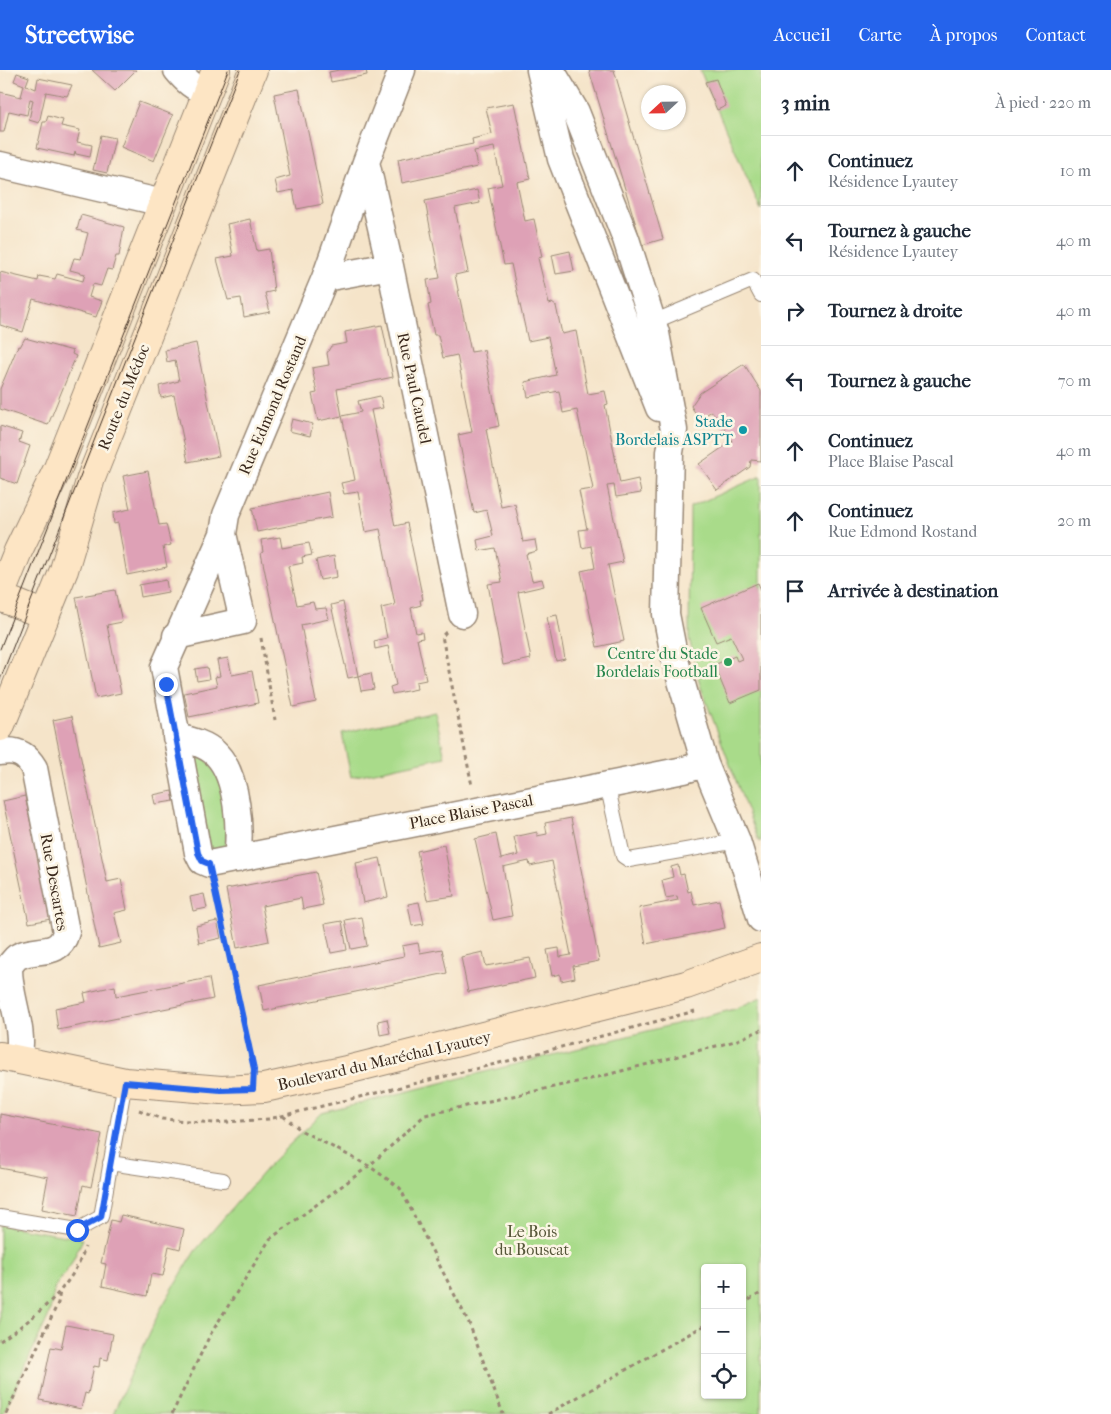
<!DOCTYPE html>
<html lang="fr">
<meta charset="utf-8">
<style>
body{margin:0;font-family:"IM FELL French Canon",serif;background:#f6f6f7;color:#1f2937}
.controls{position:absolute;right:15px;bottom:15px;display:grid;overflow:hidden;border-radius:5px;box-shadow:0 1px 4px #0004}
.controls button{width:45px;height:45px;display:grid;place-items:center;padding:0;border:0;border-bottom:1px solid #e0e1e3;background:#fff;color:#1f2937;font:25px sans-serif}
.compass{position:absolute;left:641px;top:15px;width:45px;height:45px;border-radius:50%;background:#fff;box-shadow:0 1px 4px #0004;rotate:248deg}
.stop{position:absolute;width:15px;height:15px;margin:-11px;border:4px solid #2563eb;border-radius:50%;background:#fff}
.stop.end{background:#2563eb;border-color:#fff;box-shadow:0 1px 5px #0008}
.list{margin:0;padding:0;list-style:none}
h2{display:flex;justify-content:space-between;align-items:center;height:65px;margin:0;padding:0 20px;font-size:21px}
h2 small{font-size:16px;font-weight:400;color:#747a83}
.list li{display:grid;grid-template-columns:32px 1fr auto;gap:15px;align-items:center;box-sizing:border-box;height:70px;padding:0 20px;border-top:1px solid #e0e1e3}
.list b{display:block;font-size:19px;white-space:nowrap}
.list p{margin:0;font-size:16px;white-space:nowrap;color:#747a83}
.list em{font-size:16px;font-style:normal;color:#747a83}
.icon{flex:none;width:28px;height:28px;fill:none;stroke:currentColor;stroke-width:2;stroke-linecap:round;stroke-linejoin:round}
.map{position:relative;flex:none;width:761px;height:1344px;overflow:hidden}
header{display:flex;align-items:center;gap:30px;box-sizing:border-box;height:70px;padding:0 25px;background:#2563eb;color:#fff}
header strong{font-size:24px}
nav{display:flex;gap:28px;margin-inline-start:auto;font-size:18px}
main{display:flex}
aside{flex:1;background:#fff}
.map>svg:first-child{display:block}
.green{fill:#a9db8a;stroke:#728254;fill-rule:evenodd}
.building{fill:#dea1b6}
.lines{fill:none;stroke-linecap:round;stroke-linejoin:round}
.lane-casing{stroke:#988774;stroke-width:16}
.street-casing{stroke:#988774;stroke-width:29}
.secondary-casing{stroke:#988774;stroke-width:30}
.path{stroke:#988774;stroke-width:3;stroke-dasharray:4 4;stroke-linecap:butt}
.lane{stroke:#fff;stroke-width:14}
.street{stroke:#fff;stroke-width:26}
.secondary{stroke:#fde5c4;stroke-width:28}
.tram{stroke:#3b2a1e;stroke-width:1}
.route{stroke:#2563eb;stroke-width:6}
.culture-dot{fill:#0f9aa8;stroke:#fcf5e5;stroke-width:2}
.leisure-dot{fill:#2e9e5b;stroke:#fcf5e5;stroke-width:2}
.labels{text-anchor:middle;stroke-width:5;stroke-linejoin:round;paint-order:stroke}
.street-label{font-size:16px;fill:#3b2a1e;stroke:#fcf5e5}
.culture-label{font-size:16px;fill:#0d838f;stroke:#fcf5e5;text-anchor:end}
.leisure-label{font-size:16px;fill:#27864d;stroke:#fcf5e5;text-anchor:end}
.park-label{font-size:16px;fill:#565639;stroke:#fcf5e5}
</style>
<header>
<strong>Streetwise</strong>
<nav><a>Accueil</a><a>Carte</a><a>À propos</a><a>Contact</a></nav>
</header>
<main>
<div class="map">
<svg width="761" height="1344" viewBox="0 0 761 1344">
<rect width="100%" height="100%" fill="#fcf5e5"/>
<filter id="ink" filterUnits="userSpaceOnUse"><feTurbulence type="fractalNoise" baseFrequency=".02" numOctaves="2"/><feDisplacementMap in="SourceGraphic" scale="10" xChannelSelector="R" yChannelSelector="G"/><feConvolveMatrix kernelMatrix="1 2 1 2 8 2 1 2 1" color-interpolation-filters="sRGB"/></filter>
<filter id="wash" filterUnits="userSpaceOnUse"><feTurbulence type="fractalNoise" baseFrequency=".0096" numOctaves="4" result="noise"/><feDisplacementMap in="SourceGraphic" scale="20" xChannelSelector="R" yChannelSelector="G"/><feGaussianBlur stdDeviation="1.12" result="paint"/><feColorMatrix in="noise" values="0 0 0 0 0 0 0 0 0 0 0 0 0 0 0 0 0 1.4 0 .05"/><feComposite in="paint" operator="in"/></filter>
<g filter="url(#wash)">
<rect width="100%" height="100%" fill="#f5e4c9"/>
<path class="green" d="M700 0H761V140L705 12Z
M761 406V771L759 772 700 615 689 568 690 437Z
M435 642 445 687 351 707 342 663Z
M201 682C231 720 229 736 225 782L211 783 191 688Z
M761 927V1344H113L160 1240 195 1181 271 1093 322 1043 735 939ZM705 1198H742V1325H705Z
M0 1155 83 1169 70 1196 55 1217 49 1245 3 1344H0Z"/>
<g id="blocks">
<path class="building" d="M92 0H136L115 21Z
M339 0H366L367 5 331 12 329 2Z
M589 0H614L663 169 642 175Z
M17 3 29 7 26 15 36 19 38 8 72 15 67 26 46 22 39 53 29 50 33 30 30 29 27 45 9 41 4 62H0V22L21 27 24 15 14 11Z
M716 9 726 36 717 40 705 12Z
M299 19 323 134 297 139 293 120 278 123 275 110 290 106 274 24Z
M139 32 173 45 154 91 121 77Z
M514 33 530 109 517 112 525 151 534 149 542 187 538 188 549 234 552 233 556 236 562 264 576 261 588 324 605 321 608 334 605 335 620 413 638 409 641 423 616 427 614 415 607 416 623 492 608 495 624 571 597 577 581 501 595 498 591 476 582 478 579 460 587 459 579 421 593 419 577 340 563 343 559 321 528 327 525 312 556 305 548 267 528 271 511 194 504 195 488 118 502 115 494 77 474 81 477 97 402 113 398 89 473 74 472 69 492 64 486 38Z
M48 46 63 50 61 56 80 60 77 72 92 75 90 87 76 84 75 81 74 86 37 78 43 52H46Z
M101 65 115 68 107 103 93 100Z
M477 120 480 133 455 138 468 202 455 205 471 282 484 280 499 356 486 359 501 437 515 434 523 472 535 470 537 481 526 484 532 511 542 509 544 516 518 522 531 589 503 595 488 514 502 512 495 478 479 481 477 470 493 466 487 440 474 443 458 365 472 362 457 285 443 288 438 265H434L428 235 431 234 427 210 440 208 425 131Z
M81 145 124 157 119 186H116L112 200 107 199 101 216 93 214 89 227 102 231 96 247 33 229 23 262 0 255V202L38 211 39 206 55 209 57 204 83 211 85 204 70 200 74 188 81 189 88 163 77 160Z
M250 149 257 181 269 179 274 221 265 223 270 242 244 247 241 228 228 230 217 189 233 186 227 154Z
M570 181 574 201 556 204 552 185Z
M382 255 393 307 337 319 342 346 318 351 312 324 317 323 312 298 329 295 327 283 331 276 347 273 345 262Z
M25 268 73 281 72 284 76 286 48 355 0 339V319L18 276 20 277Z
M196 273 219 386 188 392 174 325 161 328 159 316 179 311 175 290 167 292 165 280Z
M744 294 761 321V391L751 390 750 397 717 420 699 394 732 371 712 341 699 349 691 336 700 323Z
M380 326 383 338 371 340 395 456 407 453 423 530H420L421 535 411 538 416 563 422 562 423 568 417 569 426 610 416 612 417 619 392 624 390 617 396 615 388 576 375 579 374 571 387 568 381 538 395 535 380 459 365 462 358 422 344 424 341 413 355 410 342 346 361 342 358 331Z
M292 349 313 354 310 366 289 361Z
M0 356 22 363 19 372 30 376 17 414 0 408Z
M148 401 159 455 166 454 171 475 163 477 167 497 127 505 118 453 114 454 113 443 130 439 123 406Z
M328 422 332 447 257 462 252 438Z
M280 467 282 478 309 473 312 485 302 487 303 493 288 496 297 535 313 532 315 539 326 538 329 549 301 555 316 632 293 637 261 483 263 482 261 470Z
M334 486 337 507 320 510 316 490Z
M166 510 168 522 141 527 139 515Z
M758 513 761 520V620L730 633 714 595 735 586 737 591 742 589 731 566 716 572 701 538Z
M115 520 122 552 107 555 121 623 96 628 76 527Z
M343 532 358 606 348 608 331 535Z
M557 545 565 589 556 591 547 547Z
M228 588 232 605 252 601 258 633 189 647 184 623 217 616 215 607 220 606 217 590Z
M207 597 209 609 197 611 195 599Z
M371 603 374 619 361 621 358 606Z
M72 646 107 812 121 809 127 840 114 843 121 873 99 878 53 650Z
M172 721 174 731 155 734 153 725Z
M25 726 51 849 29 853 3 731Z
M571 748 599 891 573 896 575 908 561 911 560 904 552 906 547 880 559 878 560 887 571 885 552 791 530 796 529 791 503 797 512 846 493 850 475 769 496 764 501 789 518 785 514 767 537 762V766L547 764 545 753Z
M444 775 454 826 427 830 417 781Z
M380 788 388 827 363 833 356 793Z
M678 795 680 805 684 804 688 822 691 821 694 835 719 830 725 858 646 874 639 838 678 830 677 826 666 828 662 810 673 807 671 797Z
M316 802 323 835 303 839 301 828 262 836 269 871 237 878 226 819Z
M204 824 207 838 193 841 190 827Z
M419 832 424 854 412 856 408 834Z
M362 847 367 876 351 879 345 850Z
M217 851 221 868 199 873 196 856Z
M342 851 347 880 331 883 325 854Z
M418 873 420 883 442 879 447 903 264 941 259 915 404 886 402 876Z
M483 882 486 896 530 888 535 908 468 922 461 887Z
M209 908 213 929 58 960 55 938 86 932 84 923 115 916 116 926Z
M387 949 390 963 380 965 378 951Z
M0 1044 102 1064 91 1117 83 1115 77 1146 42 1139 48 1107 0 1098Z
M121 1145 184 1159 180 1179 169 1176 163 1206 151 1204 147 1226 102 1216 106 1194 101 1193 111 1150 119 1152Z
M66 1255 113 1264 108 1290 100 1288 99 1297 94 1296 89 1319 88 1324 85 1323 81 1339 40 1330 51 1277 61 1279Z"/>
</g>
</g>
<g filter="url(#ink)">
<use href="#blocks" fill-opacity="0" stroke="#988774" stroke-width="1"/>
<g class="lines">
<defs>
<path id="lane" d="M653 252 753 210 761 225
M607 714 623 786 629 790 737 771
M110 1093 223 1110
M0 1147 77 1160 101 1147 125 1012"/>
<path id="street" d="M177 0C186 11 194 18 207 22
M402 0 366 92 325 208 226 445 223 464 164 597 198 783 202 791 209 794 684 700 705 694
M540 0 561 89 659 338
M551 0 576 42 626 169 656 263 674 360 670 382 666 544 675 590 705 694 737 771 761 849
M366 92 390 196 462 544
M0 95 163 133
M325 208 390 196
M176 566 243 551 223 464
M176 667C190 670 207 674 217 685 238 707 241 761 237 789
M0 682C16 679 26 684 34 698L66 862C59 889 35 876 17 887 14 889 12 893 9 896 8 928 26 958 18 990"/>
<path id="secondary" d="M0 526 18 481 58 398 216 0
M0 527 45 545
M0 657 64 500 91 408 253 0
M0 986 125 1012 221 1020 264 1018 347 1000 686 915 761 888"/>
</defs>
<use href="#lane" class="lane-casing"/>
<use href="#street" class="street-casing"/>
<use href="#secondary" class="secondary-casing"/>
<path class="path" d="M446 562 442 566 472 716
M261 568 275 650
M214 817 253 994
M139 1040 162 1049 214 1053 269 1049 520 988 695 941
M283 1046 302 1061 369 1096 400 1118 469 1253 503 1344
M742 1234 761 1223
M0 1271C34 1248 73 1218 85 1177
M6 1344 58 1233 60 1221
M172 1344 210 1265 270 1169 369 1096 425 1045 595 1008 735 971 761 960
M548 1344 705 1255"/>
<use href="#lane" class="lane"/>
<use href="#street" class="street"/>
<use href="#secondary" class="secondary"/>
<path class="tram" d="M0 579 228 0
M0 610 240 0"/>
</g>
</g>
<g class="lines" filter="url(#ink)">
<path class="route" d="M77 1160 101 1147 125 1012 221 1020 253 1019 254 999 209 794 202 791 198 783 166 614"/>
</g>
<circle class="culture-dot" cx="743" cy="360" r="5"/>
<circle class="leisure-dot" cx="728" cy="592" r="5"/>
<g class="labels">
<g class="street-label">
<text transform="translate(415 318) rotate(78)" y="6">Rue Paul Caudel</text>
<text transform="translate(123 327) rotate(-68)" y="6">Route du Médoc</text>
<text transform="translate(272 335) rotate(-67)" y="6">Rue Edmond Rostand</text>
<text transform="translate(471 741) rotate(-11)" y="6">Place Blaise Pascal</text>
<text transform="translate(55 812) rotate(80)" y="6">Rue Descartes</text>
<text transform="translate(384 990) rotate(-13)" y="6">Boulevard du Maréchal Lyautey</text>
</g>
<g class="culture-label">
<text x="733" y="357">Stade<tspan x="733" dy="18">Bordelais ASPTT</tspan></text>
</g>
<g class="leisure-label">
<text x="718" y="589">Centre du Stade<tspan x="718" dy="18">Bordelais Football</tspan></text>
</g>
<g class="park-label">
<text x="532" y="1167">Le Bois<tspan x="532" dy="18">du Bouscat</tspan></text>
</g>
</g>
</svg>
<div class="controls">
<button>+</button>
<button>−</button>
<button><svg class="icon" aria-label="locate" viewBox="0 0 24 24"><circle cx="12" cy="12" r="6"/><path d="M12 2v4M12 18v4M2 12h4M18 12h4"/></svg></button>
</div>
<svg class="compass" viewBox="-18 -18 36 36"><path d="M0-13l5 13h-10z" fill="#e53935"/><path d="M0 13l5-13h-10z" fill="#747a83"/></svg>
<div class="stop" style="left:77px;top:1160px"></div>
<div class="stop end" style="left:166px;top:614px"></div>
</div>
<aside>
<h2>3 min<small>À pied · 220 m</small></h2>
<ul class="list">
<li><svg class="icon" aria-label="ahead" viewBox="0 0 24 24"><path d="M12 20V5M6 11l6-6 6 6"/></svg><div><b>Continuez</b><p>Résidence Lyautey</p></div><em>10 m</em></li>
<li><svg class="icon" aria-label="left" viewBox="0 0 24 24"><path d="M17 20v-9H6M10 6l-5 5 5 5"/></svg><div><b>Tournez à gauche</b><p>Résidence Lyautey</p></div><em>40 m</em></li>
<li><svg class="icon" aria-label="right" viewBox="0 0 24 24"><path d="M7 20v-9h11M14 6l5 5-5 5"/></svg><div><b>Tournez à droite</b></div><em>40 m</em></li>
<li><svg class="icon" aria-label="left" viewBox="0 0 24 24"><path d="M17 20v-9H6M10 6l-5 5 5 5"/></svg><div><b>Tournez à gauche</b></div><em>70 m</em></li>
<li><svg class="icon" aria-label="ahead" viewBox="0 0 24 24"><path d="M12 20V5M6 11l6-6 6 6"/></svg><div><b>Continuez</b><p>Place Blaise Pascal</p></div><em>40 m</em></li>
<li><svg class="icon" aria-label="ahead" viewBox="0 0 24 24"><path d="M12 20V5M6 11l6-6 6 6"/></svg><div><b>Continuez</b><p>Rue Edmond Rostand</p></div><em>20 m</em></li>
<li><svg class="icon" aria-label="arrive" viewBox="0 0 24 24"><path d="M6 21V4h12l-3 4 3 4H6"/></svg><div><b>Arrivée à destination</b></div></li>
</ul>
</aside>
</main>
